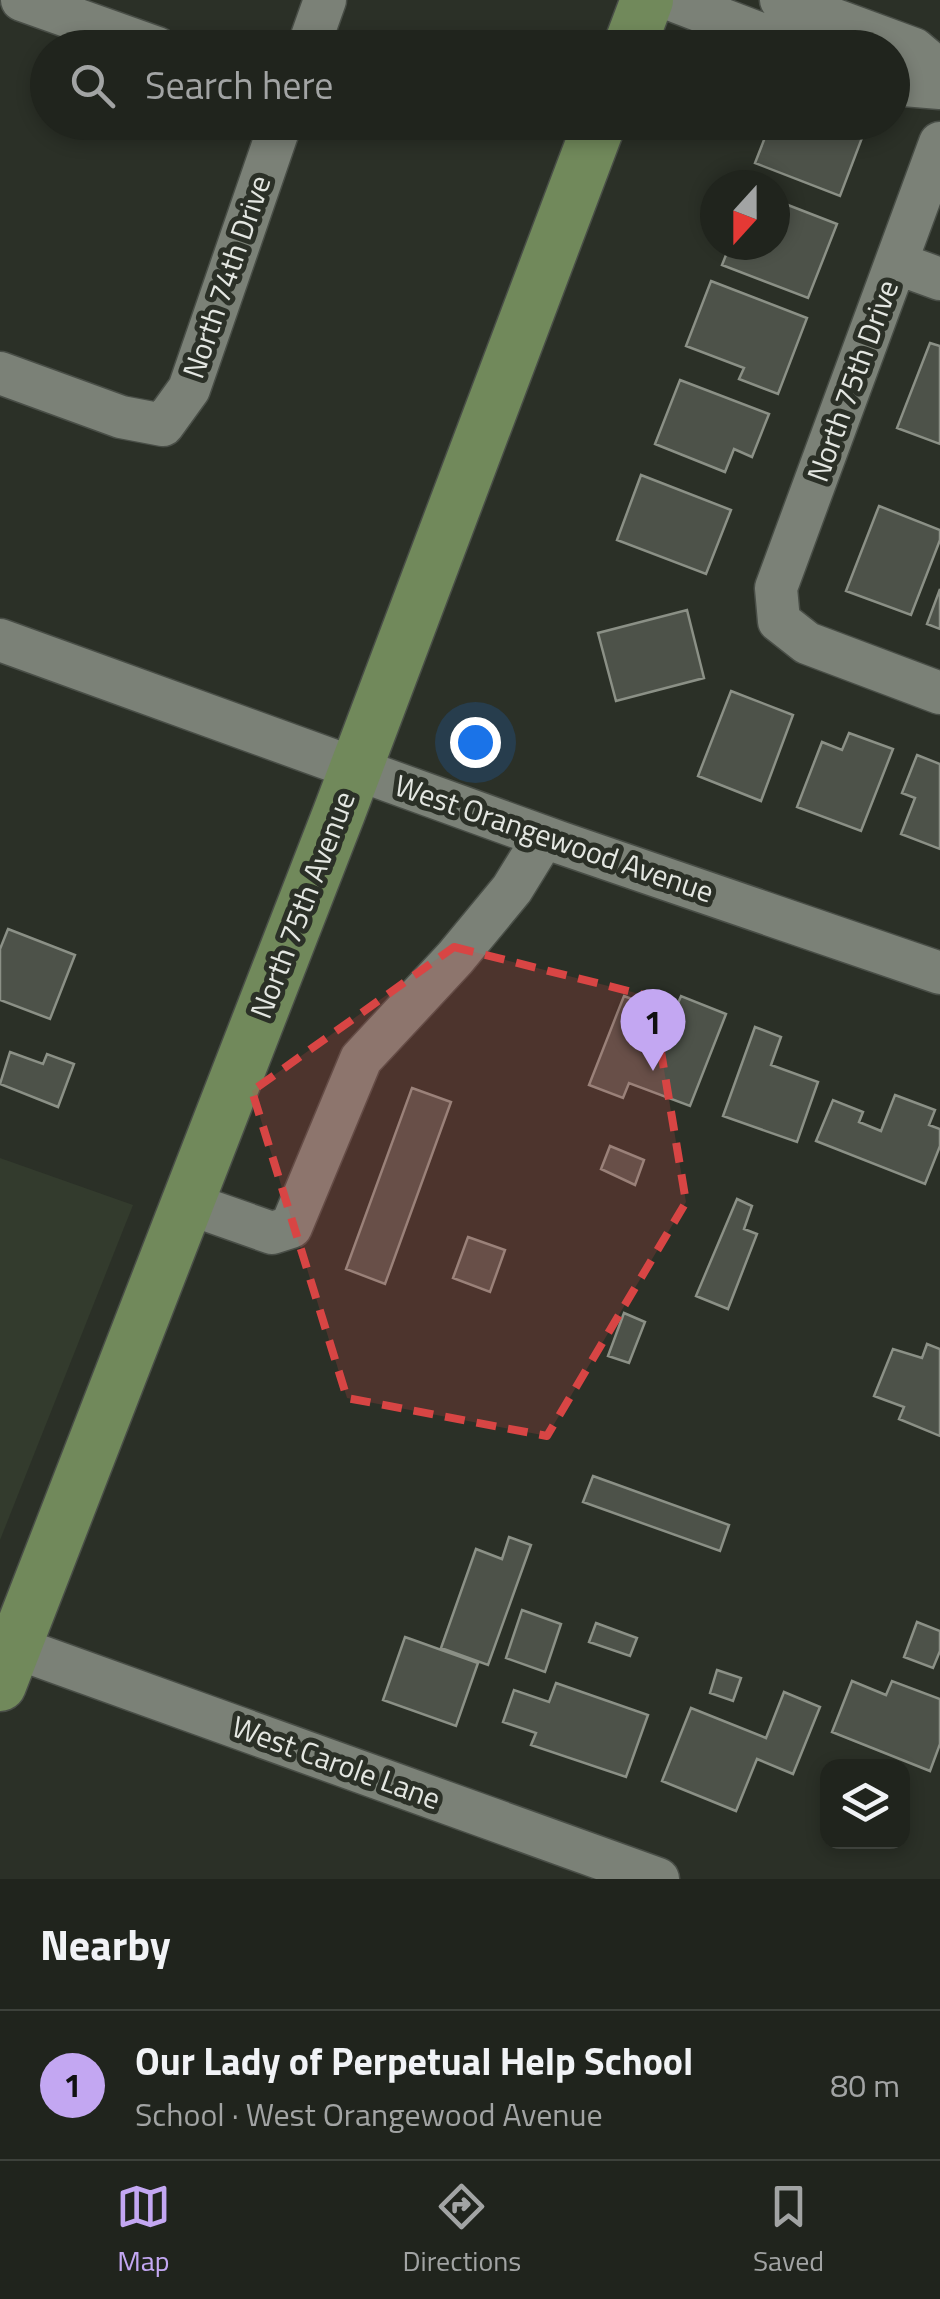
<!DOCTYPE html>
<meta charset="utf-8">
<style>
body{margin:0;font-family:"Titillium Web",sans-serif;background:#2d302a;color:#f1f3f6}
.controls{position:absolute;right:30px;bottom:30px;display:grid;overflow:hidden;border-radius:20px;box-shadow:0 5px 15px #0003}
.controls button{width:90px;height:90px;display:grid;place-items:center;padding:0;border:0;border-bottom:2px solid #3d413b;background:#20241d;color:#f1f3f6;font:50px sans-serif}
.compass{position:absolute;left:700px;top:170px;width:90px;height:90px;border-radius:50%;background:#20241d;box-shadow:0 5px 15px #0003;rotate:201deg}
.you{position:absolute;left:475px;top:742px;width:35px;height:35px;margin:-25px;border:8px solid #fff;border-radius:50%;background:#1a73e8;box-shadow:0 0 0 15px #1a73e833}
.badge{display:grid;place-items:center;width:65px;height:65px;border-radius:50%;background:#c3a7f2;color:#111;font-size:32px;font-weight:700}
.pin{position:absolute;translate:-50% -82px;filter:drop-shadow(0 2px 5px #0008)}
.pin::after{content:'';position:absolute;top:52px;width:35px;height:30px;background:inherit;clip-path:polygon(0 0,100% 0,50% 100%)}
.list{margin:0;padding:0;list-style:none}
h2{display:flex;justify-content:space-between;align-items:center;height:130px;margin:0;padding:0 40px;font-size:42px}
h2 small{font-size:32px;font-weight:400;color:#a2a4a4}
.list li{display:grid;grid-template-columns:65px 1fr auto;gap:30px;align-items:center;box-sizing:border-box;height:150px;padding:0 40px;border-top:2px solid #3d413b}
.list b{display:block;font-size:38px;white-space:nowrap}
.list p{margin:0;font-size:32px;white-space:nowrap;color:#a2a4a4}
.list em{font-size:32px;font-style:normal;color:#a2a4a4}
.icon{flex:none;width:55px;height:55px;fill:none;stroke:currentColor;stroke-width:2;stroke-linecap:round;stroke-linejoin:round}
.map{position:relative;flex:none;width:940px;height:1879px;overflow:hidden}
.search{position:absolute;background:#20241d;box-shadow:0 5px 15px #0003;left:30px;right:30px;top:30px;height:110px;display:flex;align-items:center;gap:25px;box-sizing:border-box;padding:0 35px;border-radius:55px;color:#a2a4a4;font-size:38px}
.sheet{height:280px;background:#20241d}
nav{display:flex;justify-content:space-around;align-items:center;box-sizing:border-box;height:140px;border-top:2px solid #3d413b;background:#20241d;font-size:28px;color:#a2a4a4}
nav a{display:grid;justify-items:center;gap:5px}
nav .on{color:#c3a7f2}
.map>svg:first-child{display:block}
.built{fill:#333b2d}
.building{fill:#4d5249;stroke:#8b9086;stroke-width:2.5}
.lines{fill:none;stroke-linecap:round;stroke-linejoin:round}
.minor-casing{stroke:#494e47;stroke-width:45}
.major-casing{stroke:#494e47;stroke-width:55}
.minor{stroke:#7b8177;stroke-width:42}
.major{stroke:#71895b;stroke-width:52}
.marked{fill:#d84544;fill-opacity:0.2;stroke:#d84544;stroke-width:8;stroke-dasharray:20 12;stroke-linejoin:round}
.labels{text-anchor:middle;stroke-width:10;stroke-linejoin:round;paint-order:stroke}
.street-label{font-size:30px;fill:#e4e7e2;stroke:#2b3027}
</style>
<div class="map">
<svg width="940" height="1879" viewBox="0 0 940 1879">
<rect width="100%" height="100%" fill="#2b3027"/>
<path class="built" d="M0 1158 133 1205 0 1540Z"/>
<path class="building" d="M771 122H845L865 130 840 196 755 163Z
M775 200 837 224 808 298 722 265 730 245H775Z
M711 281 807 318 778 394 739 379 744 368 686 346Z
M930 343 940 346V444L897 428Z
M680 380 769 414 752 457 734 449 725 472 655 444Z
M641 475 731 510 706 574 617 540Z
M879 506 940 530V540L911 615 846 591Z
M940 589V629L927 624Z
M687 610 704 678 616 701 598 633Z
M731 691 793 715 761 801 698 776Z
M849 733 893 749 861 831 797 807 822 742 842 750Z
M917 755 940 764V849L901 834 915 798 902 793Z
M8 929 75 955 50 1019 0 1000V949Z
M624 996 673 1015 681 996 726 1014 690 1106 629 1083 623 1098 589 1085Z
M755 1027 781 1037 771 1065 818 1082 797 1142 723 1116Z
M10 1052 43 1064 47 1054 74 1064 58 1107 0 1084Z
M412 1088 451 1102 385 1284 346 1269Z
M895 1095 935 1110 929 1125 940 1129V1146L925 1184 816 1141 833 1100 863 1112 859 1122 881 1131Z
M610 1146 644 1160 635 1185 601 1169Z
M737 1199 752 1206 744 1229 757 1234 728 1309 696 1296Z
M468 1237 505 1250 490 1292 453 1278Z
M624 1313 645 1322 629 1363 608 1356Z
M927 1344 940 1349V1436L899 1419 904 1407 874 1396 893 1349 922 1358Z
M593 1476 729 1525 720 1551 583 1502Z
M509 1537 531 1545 488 1665 441 1648 476 1549 502 1559Z
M522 1610 561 1624 545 1672 506 1658Z
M917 1622 940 1631V1651L933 1668 904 1657Z
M596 1623 637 1638 630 1656 589 1642Z
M405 1637 478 1663 456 1726 383 1700Z
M717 1670 741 1678 733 1701 710 1693Z
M852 1681 886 1695 892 1681 940 1699V1744L930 1771 832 1732Z
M556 1683 648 1715 626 1777 531 1745 536 1733 503 1722 514 1690 549 1702Z
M784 1692 820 1707 793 1774 757 1759 736 1811 662 1781 691 1708 766 1738Z"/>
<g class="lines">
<defs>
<path id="minor" d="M22 0 157 48
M672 0 797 48
M781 0 914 49 940 71
M308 48 325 0
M892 84 940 88
M940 143 776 588 779 621 807 643 940 693
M896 263 940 279
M0 373 121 417 163 425 189 389 281 122
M0 640 561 843 940 973
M187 1203 272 1233 291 1227 361 1059 455 958 512 889 544 837
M14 1647 658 1879"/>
<path id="major" d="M629 48 647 0
M0 1685 339 813 600 122"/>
</defs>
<use href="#minor" class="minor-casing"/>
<use href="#major" class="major-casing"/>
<use href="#minor" class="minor"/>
<use href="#major" class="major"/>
</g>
<path class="marked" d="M454 947 652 997 686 1202 547 1436 347 1398 252 1091Z"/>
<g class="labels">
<g class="street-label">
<text transform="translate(227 277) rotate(-71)" y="10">North 74th Drive</text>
<text transform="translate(853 381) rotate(-70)" y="10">North 75th Drive</text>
<text transform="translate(554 839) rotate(19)" y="10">West Orangewood Avenue</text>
<text transform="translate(303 905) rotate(-69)" y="10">North 75th Avenue</text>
<text transform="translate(336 1763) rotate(20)" y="10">West Carole Lane</text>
</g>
</g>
</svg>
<div class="controls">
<button><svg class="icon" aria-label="layers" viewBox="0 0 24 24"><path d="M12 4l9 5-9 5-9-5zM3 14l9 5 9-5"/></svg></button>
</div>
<svg class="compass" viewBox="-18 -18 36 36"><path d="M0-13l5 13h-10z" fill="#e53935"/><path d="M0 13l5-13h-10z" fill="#a2a4a4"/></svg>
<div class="you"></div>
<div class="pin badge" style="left:653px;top:1071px">1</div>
<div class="search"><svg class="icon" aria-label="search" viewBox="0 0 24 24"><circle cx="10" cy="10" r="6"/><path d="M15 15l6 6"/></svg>Search here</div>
</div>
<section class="sheet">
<h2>Nearby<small></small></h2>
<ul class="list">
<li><span class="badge">1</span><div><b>Our Lady of Perpetual Help School</b><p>School · West Orangewood Avenue</p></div><em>80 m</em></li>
</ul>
</section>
<nav>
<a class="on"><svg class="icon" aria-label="map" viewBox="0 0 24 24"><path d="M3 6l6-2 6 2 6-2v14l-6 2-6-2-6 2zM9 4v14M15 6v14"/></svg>Map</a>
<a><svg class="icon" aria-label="directions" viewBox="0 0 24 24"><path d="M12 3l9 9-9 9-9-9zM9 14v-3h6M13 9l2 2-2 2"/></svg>Directions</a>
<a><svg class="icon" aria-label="saved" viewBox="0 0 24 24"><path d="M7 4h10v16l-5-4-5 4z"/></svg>Saved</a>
</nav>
